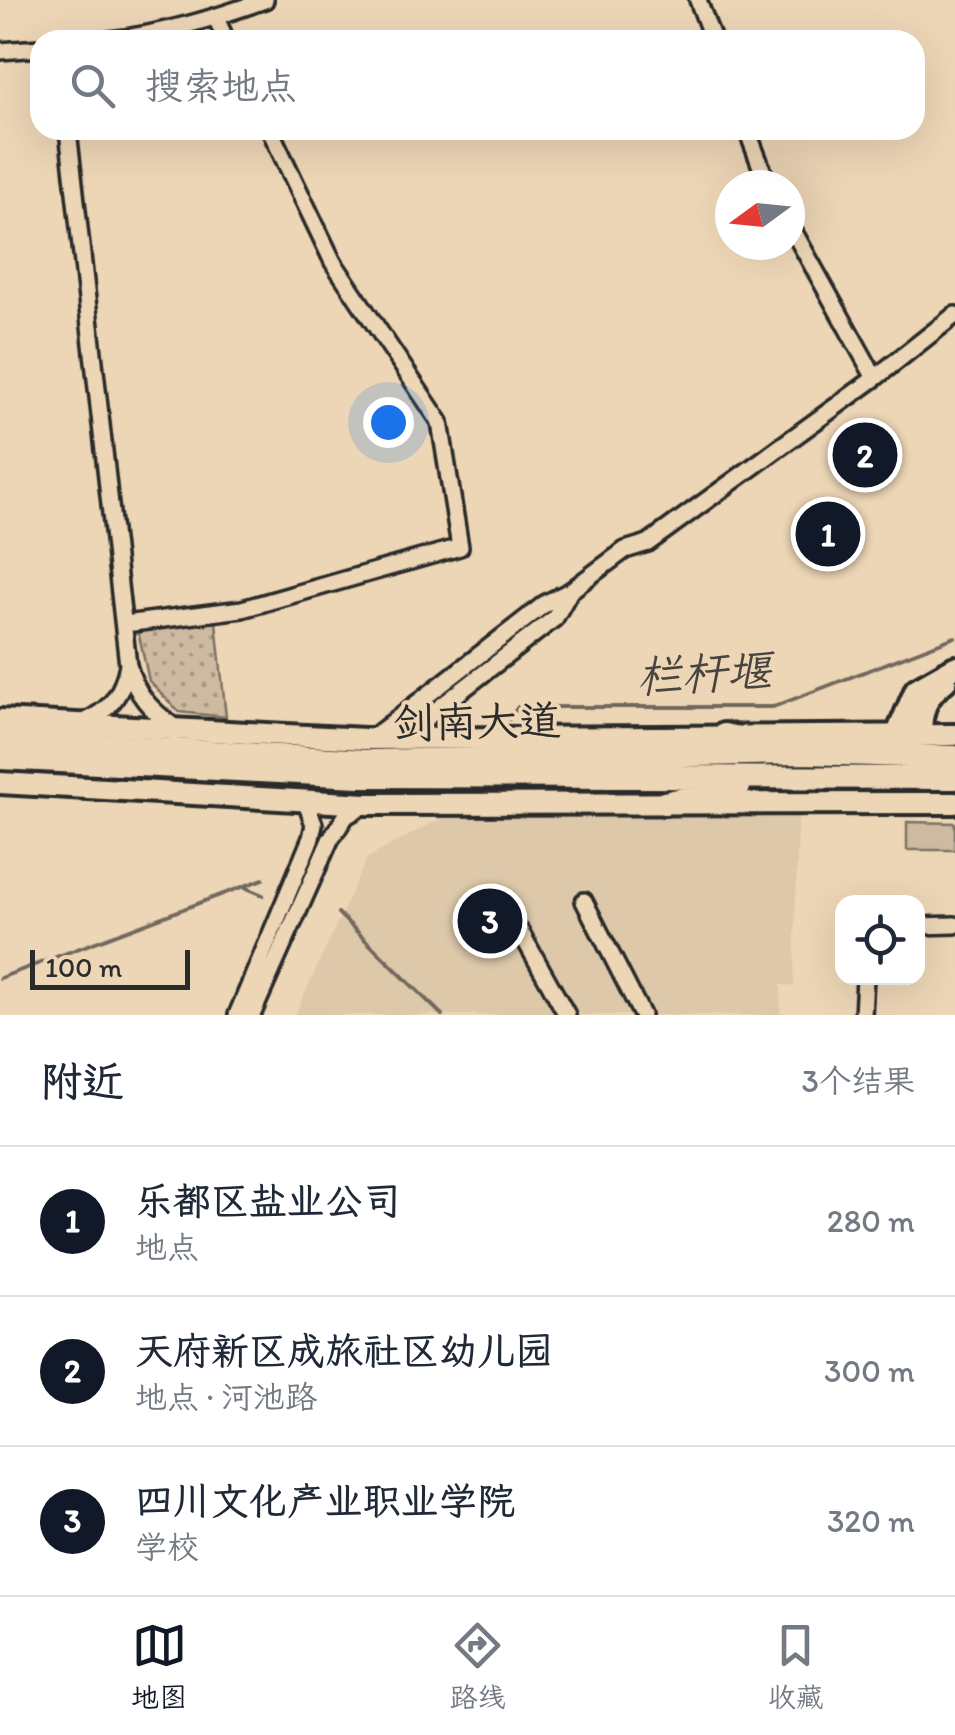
<!DOCTYPE html>
<html lang="zh">
<meta charset="utf-8">
<style>
body{margin:0;font-family:Itim,"LXGW WenKai TC",sans-serif;background:#f6f6f7;color:#1f2937}
.controls{position:absolute;right:30px;bottom:30px;display:grid;overflow:hidden;border-radius:20px;box-shadow:0 10px 40px #0002}
.controls button{width:90px;height:90px;display:grid;place-items:center;padding:0;border:0;border-bottom:2px solid #e0e1e3;background:#fff;color:#1f2937;font:50px sans-serif}
.compass{position:absolute;left:715px;top:170px;width:90px;height:90px;border-radius:50%;background:#fff;box-shadow:0 10px 40px #0002;rotate:255deg}
.scale{position:absolute;left:30px;bottom:25px;width:160px;box-sizing:border-box;padding-left:10px;border:5px solid #2b2b2b;border-top:0;font-size:28px;line-height:35px;white-space:nowrap;color:#2b2b2b;-webkit-text-stroke:8px #edd6b6;paint-order:stroke}
.you{position:absolute;left:388px;top:422px;width:35px;height:35px;margin:-25px;border:8px solid #fff;border-radius:50%;background:#1a73e8;box-shadow:0 0 0 15px #1a73e833}
.badge{display:grid;place-items:center;width:65px;height:65px;border-radius:50%;background:#111827;color:#fff;font-size:32px;font-weight:700}
.pin{position:absolute;translate:-50% -50%;border:5px solid #fff;box-shadow:0 2px 10px #0006}
.list{margin:0;padding:0;list-style:none}
h2{display:flex;justify-content:space-between;align-items:center;height:130px;margin:0;padding:0 40px;font-size:42px}
h2 small{font-size:32px;font-weight:400;color:#747a83}
.list li{display:grid;grid-template-columns:65px 1fr auto;gap:30px;align-items:center;box-sizing:border-box;height:150px;padding:0 40px;border-top:2px solid #e0e1e3}
.list b{display:block;font-size:38px;white-space:nowrap}
.list p{margin:0;font-size:32px;white-space:nowrap;color:#747a83}
.list em{font-size:32px;font-style:normal;color:#747a83}
.icon{flex:none;width:55px;height:55px;fill:none;stroke:currentColor;stroke-width:2;stroke-linecap:round;stroke-linejoin:round}
.map{position:relative;flex:none;width:955px;height:1015px;overflow:hidden}
.search{position:absolute;background:#fff;box-shadow:0 10px 40px #0002;left:30px;right:30px;top:30px;height:110px;display:flex;align-items:center;gap:25px;box-sizing:border-box;padding:0 35px;border-radius:30px;color:#747a83;font-size:38px}
.sheet{height:580px;background:#fff}
nav{display:flex;justify-content:space-around;align-items:center;box-sizing:border-box;height:140px;border-top:2px solid #e0e1e3;background:#fff;font-size:28px;color:#747a83}
nav a{display:grid;justify-items:center;gap:5px}
nav .on{color:#111827}
.map>svg:first-child{display:block}
.built{fill:#ddc8aa}
.grass{fill:url(#grass-dots);stroke:#7c7266;stroke-width:2.5}
.park{fill:#cebaa0;stroke:#7c7266;stroke-width:2.5}
.lines{fill:none;stroke-linecap:round;stroke-linejoin:round}
.stream{stroke:#72695d;stroke-width:4}
.minor-casing{stroke:#2b2b2b;stroke-width:22}
.major-casing{stroke:#2b2b2b;stroke-width:28}
.highway-casing{stroke:#2b2b2b;stroke-width:30}
.minor{stroke:#edd6b6;stroke-width:15}
.major{stroke:#edd6b6;stroke-width:20}
.highway{stroke:#edd6b6;stroke-width:22}
.labels{text-anchor:middle;stroke-width:8;stroke-linejoin:round;paint-order:stroke}
.street-label{font-size:42px;fill:#2b2b2b;stroke:#edd6b6}
.water-label{font-size:45px;font-style:italic;fill:#484540;stroke:#edd6b6}
</style>
<div class="map">
<svg width="955" height="1015" viewBox="0 0 955 1015">
<defs>
<pattern id="grass-dots" width="8" height="8" patternUnits="userSpaceOnUse" patternTransform="scale(2.5)"><rect width="8" height="8" fill="#cebaa0"/><path d="M2 2h.1M6 6h.1" fill="none" stroke="#a79783" stroke-width="1.8" stroke-linecap="round"/></pattern>
</defs>
<rect width="100%" height="100%" fill="#edd6b6"/>
<filter id="ink" filterUnits="userSpaceOnUse"><feTurbulence type="fractalNoise" baseFrequency=".01" numOctaves="2"/><feDisplacementMap in="SourceGraphic" scale="20" xChannelSelector="R" yChannelSelector="G"/><feConvolveMatrix kernelMatrix="1 2 1 2 8 2 1 2 1" color-interpolation-filters="sRGB"/></filter>
<g filter="url(#ink)">
<path class="built" d="M615 812 798 816 794 986 781 985 780 1015H295L367 858 449 814Z"/>
<path class="grass" d="M216 622 226 717 179 712 149 681 138 631Z"/>
<path class="park" d="M907 822 955 823V850H907Z"/>
<g class="lines">
<path class="stream" d="M509 719 518 707H773L955 637
M244 887 263 895
M338 913 442 1015
M0 978 263 879"/>
<defs>
<path id="minor" d="M698 0 713 40
M216 18 226 40
M109 40C163 34 214 18 265 0
M0 51 40 48
M68 130 128 665
M747 130 768 185
M790 225 875 378
M570 591 625 550 648 543 875 378 955 315
M125 624 242 609 460 547 440 422 333 262 270 130
M84 722C111 710 122 694 128 665 136 695 150 709 174 727
M371 739 546 603 570 591 555 618 399 739
M584 901 642 1015
M918 926 955 925
M520 931 567 1015
M237 1015 311 838 314 824 305 800
M252 1015 330 840 346 816 366 804
M863 1015 865 978"/>
<path id="major" d="M0 720 365 739 955 735
M897 734 916 689 955 667
M921 734C921 710 926 696 946 681
M0 783 366 804 955 803"/>
<path id="highway" d="M724 735 768 745
M0 740 367 761 801 753 955 757
M0 758 359 776 955 778
M664 803 739 787"/>
</defs>
<use href="#minor" class="minor-casing"/>
<use href="#major" class="major-casing"/>
<use href="#highway" class="highway-casing"/>
<use href="#minor" class="minor"/>
<use href="#major" class="major"/>
<use href="#highway" class="highway"/>
</g>
</g>
<g class="labels">
<g class="street-label">
<text transform="translate(477 721) rotate(-1)" y="15">剑南大道</text>
</g>
<g class="water-label">
<text transform="translate(704 673) rotate(-3)" y="16">栏杆堰</text>
</g>
</g>
</svg>
<div class="controls">
<button><svg class="icon" aria-label="locate" viewBox="0 0 24 24"><circle cx="12" cy="12" r="6"/><path d="M12 2v4M12 18v4M2 12h4M18 12h4"/></svg></button>
</div>
<svg class="compass" viewBox="-18 -18 36 36"><path d="M0-13l5 13h-10z" fill="#e53935"/><path d="M0 13l5-13h-10z" fill="#747a83"/></svg>
<div class="scale">100 m</div>
<div class="you"></div>
<div class="pin badge" style="left:828px;top:534px">1</div>
<div class="pin badge" style="left:865px;top:455px">2</div>
<div class="pin badge" style="left:490px;top:921px">3</div>
<div class="search"><svg class="icon" aria-label="search" viewBox="0 0 24 24"><circle cx="10" cy="10" r="6"/><path d="M15 15l6 6"/></svg>搜索地点</div>
</div>
<section class="sheet">
<h2>附近<small>3个结果</small></h2>
<ul class="list">
<li><span class="badge">1</span><div><b>乐都区盐业公司</b><p>地点</p></div><em>280 m</em></li>
<li><span class="badge">2</span><div><b>天府新区成旅社区幼儿园</b><p>地点 · 河池路</p></div><em>300 m</em></li>
<li><span class="badge">3</span><div><b>四川文化产业职业学院</b><p>学校</p></div><em>320 m</em></li>
</ul>
</section>
<nav>
<a class="on"><svg class="icon" aria-label="map" viewBox="0 0 24 24"><path d="M3 6l6-2 6 2 6-2v14l-6 2-6-2-6 2zM9 4v14M15 6v14"/></svg>地图</a>
<a><svg class="icon" aria-label="directions" viewBox="0 0 24 24"><path d="M12 3l9 9-9 9-9-9zM9 14v-3h6M13 9l2 2-2 2"/></svg>路线</a>
<a><svg class="icon" aria-label="saved" viewBox="0 0 24 24"><path d="M7 4h10v16l-5-4-5 4z"/></svg>收藏</a>
</nav>
